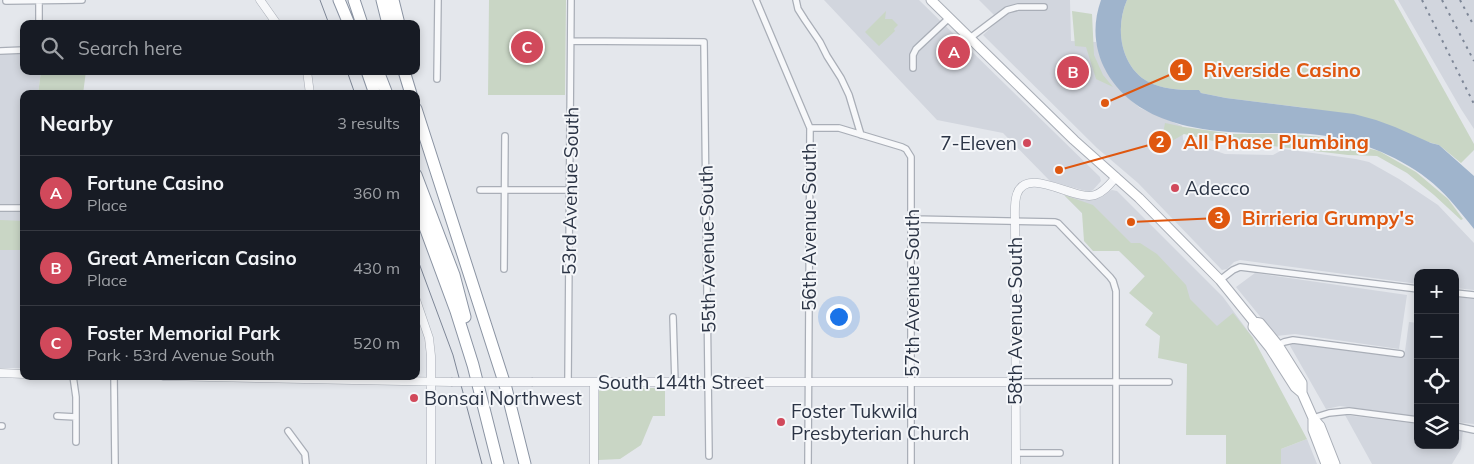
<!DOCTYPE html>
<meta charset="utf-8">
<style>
body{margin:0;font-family:Mulish,sans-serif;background:#20242c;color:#f1f3f6}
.controls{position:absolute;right:15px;bottom:15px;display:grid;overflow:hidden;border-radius:10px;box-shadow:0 2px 8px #0003}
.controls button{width:45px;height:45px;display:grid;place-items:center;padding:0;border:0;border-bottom:1px solid #363941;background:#171b24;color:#f1f3f6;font:25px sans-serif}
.you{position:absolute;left:838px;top:316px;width:18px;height:18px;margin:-12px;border:4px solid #fff;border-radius:50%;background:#1a73e8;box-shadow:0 0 0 8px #1a73e833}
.badge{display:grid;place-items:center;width:32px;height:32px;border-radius:50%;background:#d1495b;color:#fff;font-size:16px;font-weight:700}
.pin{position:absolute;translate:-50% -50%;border:2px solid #fff;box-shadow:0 1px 5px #0006}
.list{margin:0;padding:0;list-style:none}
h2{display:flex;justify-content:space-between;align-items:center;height:65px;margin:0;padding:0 20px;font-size:21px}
h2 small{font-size:16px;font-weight:400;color:#9ea1a6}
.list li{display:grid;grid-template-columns:32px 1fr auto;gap:15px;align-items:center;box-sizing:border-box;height:75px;padding:0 20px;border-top:1px solid #363941}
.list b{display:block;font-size:19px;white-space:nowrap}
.list p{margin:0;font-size:16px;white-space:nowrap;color:#9ea1a6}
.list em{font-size:16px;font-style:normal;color:#9ea1a6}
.icon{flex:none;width:28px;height:28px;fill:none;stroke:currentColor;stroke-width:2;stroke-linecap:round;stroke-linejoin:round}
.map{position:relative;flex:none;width:1474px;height:464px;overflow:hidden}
.search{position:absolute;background:#171b24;box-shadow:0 2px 8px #0003;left:20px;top:20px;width:400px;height:55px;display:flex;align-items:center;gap:12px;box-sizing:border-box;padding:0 18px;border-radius:10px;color:#9ea1a6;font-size:19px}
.panel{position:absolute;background:#171b24;box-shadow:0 2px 8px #0003;left:20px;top:90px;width:400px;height:290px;border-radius:10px}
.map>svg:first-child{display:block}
.built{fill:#d2d6de}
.green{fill:#c9d6c5}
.water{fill:#9fb4cc}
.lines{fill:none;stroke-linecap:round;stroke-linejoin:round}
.minor-casing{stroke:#a9aeb7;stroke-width:8}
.tertiary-casing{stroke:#a9aeb7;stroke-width:9}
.secondary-casing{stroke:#a9aeb7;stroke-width:11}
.motorway-casing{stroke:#8b94a3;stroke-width:13}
.minor{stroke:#f7f8fa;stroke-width:5.5}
.tertiary{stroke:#f7f8fa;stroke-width:8}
.secondary{stroke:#fff;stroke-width:9}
.motorway{stroke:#fff;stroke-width:11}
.tram{stroke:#7d8696;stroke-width:1}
.rail{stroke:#7d8696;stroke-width:2;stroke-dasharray:2.5 5;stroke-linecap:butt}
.tertiary-bridge-casing{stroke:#a9aeb7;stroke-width:9;stroke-linecap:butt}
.tertiary-bridge{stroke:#f7f8fa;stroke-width:8}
.poi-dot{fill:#d1495b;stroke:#f4f6f9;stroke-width:2}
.labels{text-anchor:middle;stroke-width:4;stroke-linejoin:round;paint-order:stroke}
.poi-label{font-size:19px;fill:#2b3445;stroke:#f4f6f9;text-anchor:start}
.street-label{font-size:19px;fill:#2b3445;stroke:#f4f6f9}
.leader{fill:none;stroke:#df570f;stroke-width:2}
.callout-dot{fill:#df570f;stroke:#f4f6f9;stroke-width:2}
.mark-label{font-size:15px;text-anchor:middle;font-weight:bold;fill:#fff}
.callout-label{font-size:20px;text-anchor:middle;font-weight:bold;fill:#df570f;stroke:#f4f6f9;stroke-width:4;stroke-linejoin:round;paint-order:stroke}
</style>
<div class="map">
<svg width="1474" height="464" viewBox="0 0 1474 464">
<rect width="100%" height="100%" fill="#e4e7ec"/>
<path class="built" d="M824 0H919L1100 177 1101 181 1093 190 1089 192 1050 181 1003 133 937 120Z
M979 0H1070L1071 41 1096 42 1105 69 1125 95 1140 108 1182 126 1183 140 1225 154 1273 155 1284 149 1356 159 1369 162 1399 179 1438 205 1474 243V290L1455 288V273H1418V284L1240 260 1234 262 1227 269 1222 270 1138 183 1097 148 983 35 999 20Z
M1398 0H1474V129L1461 109Z
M0 53H24V71H41L38 94H24V368H0Z
M1112 190 1117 191 1223 297 1253 338 1223 358 1187 319 1064 195 1090 200Z
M1255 273 1407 295 1399 349 1295 334 1276 336 1236 287Z
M1455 297 1474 299V424L1455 422Z
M1409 322 1418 323V417L1340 406 1326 409 1289 344H1301L1404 358Z
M1345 415 1418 424V445H1455V429L1463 430 1461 449 1452 464H1372Z
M1307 439 1317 464H1281V449Z"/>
<path class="green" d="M489 0H566L565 95H488Z
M1127 0H1394L1474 144V150L1461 163 1439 145 1307 108 1226 98 1201 93 1199 90C1183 90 1168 90 1153 84 1121 71 1114 29 1127 0Z
M886 11 885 19H892L898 25 894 29 895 31 879 46 865 32Z
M1072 11 1092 14 1094 55 1103 75 1113 87 1096 79 1086 47 1075 46Z
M41 71H86L83 94H38Z
M1165 123 1184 127 1233 134H1291L1321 137 1379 151 1416 172 1448 199 1463 219 1461 220 1434 195 1407 173 1377 156 1348 155 1272 146 1238 147 1184 134 1172 141 1162 139Z
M1064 195 1093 205 1131 243H1140L1157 254 1186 285 1190 299 1217 326 1233 313 1253 338 1307 439 1281 449V464H1226V435H1186L1187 364 1158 358 1160 336 1145 325 1153 313 1129 293 1145 276 1119 251H1093L1084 241 1082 213Z
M0 220 24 221V250H0Z
M603 388H665V416H653L641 445 620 459 598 460 599 391Z"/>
<path class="water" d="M1101 0H1127C1114 29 1121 71 1153 84 1168 90 1183 90 1199 90L1201 93 1226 98 1354 114 1376 120 1395 127 1431 143 1439 145 1474 176V229C1466 219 1458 209 1450 200 1423 169 1384 150 1346 140 1317 132 1285 133 1255 133 1201 132 1137 124 1107 73 1094 50 1092 25 1101 0Z"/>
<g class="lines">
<defs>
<path id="minor" d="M756 0 810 128 808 464
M796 0 798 9 805 20 820 42 827 56 841 78 849 95 861 135
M6 1 82 0
M39 24V0
M970 38 1007 10 1018 7H1044
M571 41 704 42 709 456
M0 51 24 50
M913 68V55L916 49 949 18
M437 79 438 0
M810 128H839L902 147 906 149 911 157V464
M480 190H570
M0 208H24
M912 219 1055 222 1058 223 1110 277 1113 281 1116 291V464
M504 269 505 136
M1220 280 1233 270 1240 267 1418 289
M1455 293 1474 295
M673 317 675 383
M1278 345 1284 342 1293 340 1401 354
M73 376 76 397V442
M114 376 115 464
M568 382 571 0
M1015 382H1169
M57 416 76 417
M1313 418 1329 413 1349 411 1418 420
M0 426H2
M1455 426 1474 430
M288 431 305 454 306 464
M1016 453H1060"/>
<path id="tertiary" d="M260 0 277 24
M307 71 310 94
M416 300 429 338 431 356V464
M0 373 24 374
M163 376 451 382
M533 382H1015
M594 464V382
M1016 464 1015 221C1015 213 1014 202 1017 194 1027 165 1076 202 1095 195 1104 192 1110 184 1116 177"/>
<path id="secondary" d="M931 0 1074 140 1139 198 1220 280 1254 322 1260 323 1278 345 1302 383V393L1313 418 1320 426 1335 464
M1254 322 1253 327 1270 348 1295 387 1302 393
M1313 418V430L1326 464"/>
<path id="motorway" d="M339 0 349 24
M354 0 362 24
M382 0 388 24
M393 0 399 24
M367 71 375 94
M378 71 387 94
M404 71 411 94
M416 109 506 388 525 464
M416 175 454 275 465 317
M416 203 456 311 473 365 498 464"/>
</defs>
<use href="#minor" class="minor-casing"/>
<use href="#tertiary" class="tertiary-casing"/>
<use href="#secondary" class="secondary-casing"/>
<use href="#motorway" class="motorway-casing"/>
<use href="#minor" class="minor"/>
<use href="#tertiary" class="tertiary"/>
<use href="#secondary" class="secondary"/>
<use href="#motorway" class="motorway"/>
<path class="tram" d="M320 0 329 24
M347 71 355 94
M416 255 453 355 482 464"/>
<path class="rail" d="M1422 0 1474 104
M1442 0 1474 61
M1460 0 1474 26"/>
<defs>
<path id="tertiary-bridge" d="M451 382H533"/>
</defs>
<use href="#tertiary-bridge" class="tertiary-bridge-casing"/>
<use href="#tertiary-bridge" class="tertiary-bridge"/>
</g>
<g class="poi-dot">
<circle cx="1027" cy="143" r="5"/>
<circle cx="1175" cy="188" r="5"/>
<circle cx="414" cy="398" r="5"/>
<circle cx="781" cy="422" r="5"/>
</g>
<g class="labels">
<g class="poi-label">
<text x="1017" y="150" text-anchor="end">7-Eleven</text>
<text x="1185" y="195">Adecco</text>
<text x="424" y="405">Bonsai Northwest</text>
<text x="791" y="418">Foster Tukwila<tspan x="791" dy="22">Presbyterian Church</tspan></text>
</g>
<g class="street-label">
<text transform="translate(570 191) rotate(-89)" y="7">53rd Avenue South</text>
<text transform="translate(809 227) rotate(-90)" y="7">56th Avenue South</text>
<text transform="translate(707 249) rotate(-91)" y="7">55th Avenue South</text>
<text transform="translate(912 293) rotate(-90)" y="7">57th Avenue South</text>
<text transform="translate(1015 321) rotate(-90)" y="7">58th Avenue South</text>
<text x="681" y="389">South 144th Street</text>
</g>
</g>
<path class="leader" d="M1105 103L1181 70M1059 170L1160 142M1131 222L1219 218"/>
<g class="callout-dot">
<circle cx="1105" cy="103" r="5"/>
<circle cx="1059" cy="170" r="5"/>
<circle cx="1131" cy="222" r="5"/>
<circle cx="1181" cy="70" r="12"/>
<circle cx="1160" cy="142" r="12"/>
<circle cx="1219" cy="218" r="12"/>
</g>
<g class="mark-label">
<text x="1181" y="75">1</text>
<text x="1160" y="147">2</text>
<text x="1219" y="223">3</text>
</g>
<g class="callout-label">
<text x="1282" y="77">Riverside Casino</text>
<text x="1276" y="149">All Phase Plumbing</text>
<text x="1328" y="225">Birrieria Grumpy's</text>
</g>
</svg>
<div class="controls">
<button>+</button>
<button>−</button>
<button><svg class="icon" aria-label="locate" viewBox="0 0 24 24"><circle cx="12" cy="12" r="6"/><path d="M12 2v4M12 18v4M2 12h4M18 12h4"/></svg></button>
<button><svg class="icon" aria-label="layers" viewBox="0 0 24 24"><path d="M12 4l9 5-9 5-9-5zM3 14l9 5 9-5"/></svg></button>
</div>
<div class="you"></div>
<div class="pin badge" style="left:954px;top:52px">A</div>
<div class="pin badge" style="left:1073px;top:72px">B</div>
<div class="pin badge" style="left:527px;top:47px">C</div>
<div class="search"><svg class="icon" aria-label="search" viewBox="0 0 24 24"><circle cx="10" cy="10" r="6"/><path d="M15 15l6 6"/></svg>Search here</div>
<section class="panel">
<h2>Nearby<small>3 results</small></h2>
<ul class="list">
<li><span class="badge">A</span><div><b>Fortune Casino</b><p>Place</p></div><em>360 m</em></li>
<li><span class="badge">B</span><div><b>Great American Casino</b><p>Place</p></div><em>430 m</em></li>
<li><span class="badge">C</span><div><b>Foster Memorial Park</b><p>Park · 53rd Avenue South</p></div><em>520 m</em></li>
</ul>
</section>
</div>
